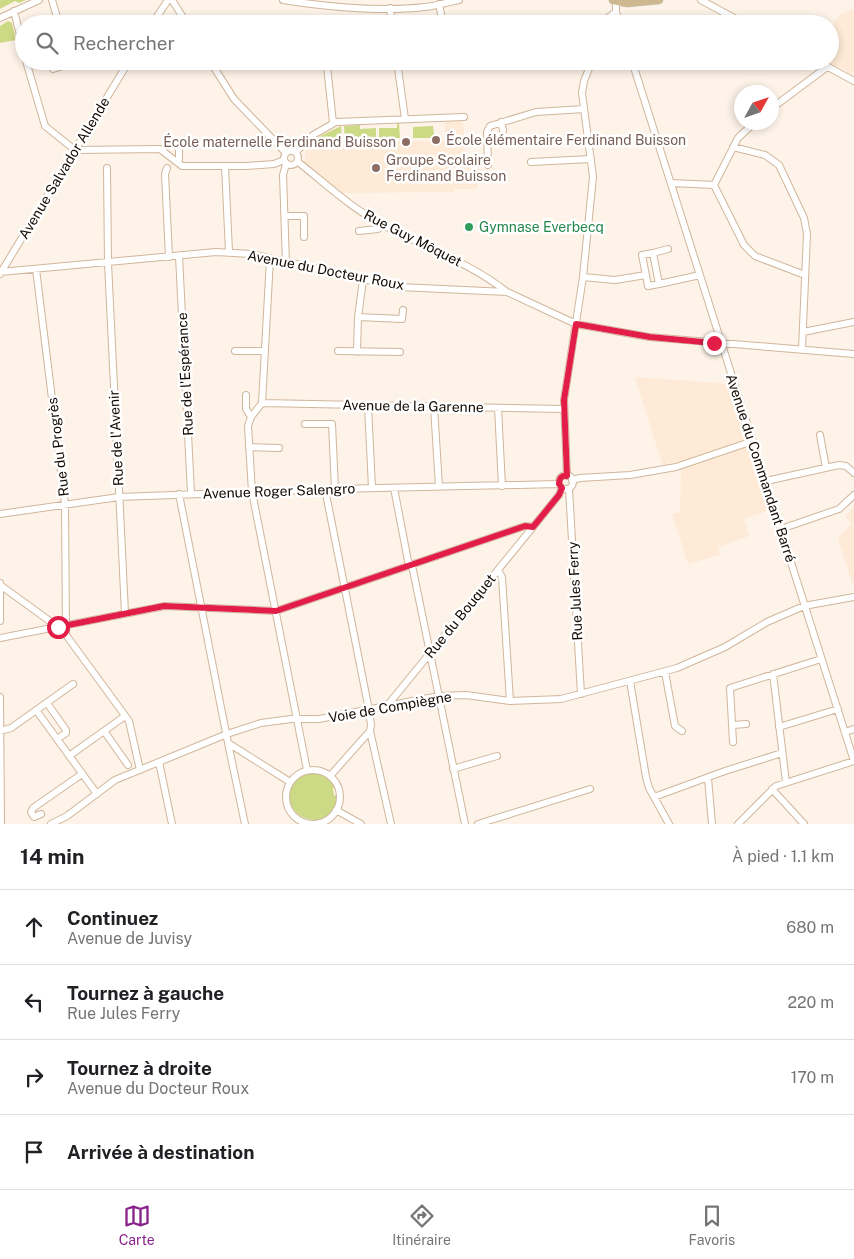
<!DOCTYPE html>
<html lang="fr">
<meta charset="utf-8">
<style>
body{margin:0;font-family:"Public Sans",sans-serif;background:#f2f2f2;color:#202124}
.compass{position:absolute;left:734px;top:85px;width:45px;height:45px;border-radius:50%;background:#fff;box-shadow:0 2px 8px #0003;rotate:50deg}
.stop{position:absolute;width:15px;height:15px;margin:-11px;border:4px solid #e11d48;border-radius:50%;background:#fff}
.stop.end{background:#e11d48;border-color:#fff;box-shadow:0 1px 5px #0008}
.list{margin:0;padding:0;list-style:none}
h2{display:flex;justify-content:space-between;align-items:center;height:65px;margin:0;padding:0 20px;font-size:21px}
h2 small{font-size:16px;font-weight:400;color:#757577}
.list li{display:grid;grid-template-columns:32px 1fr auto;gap:15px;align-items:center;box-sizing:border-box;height:75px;padding:0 20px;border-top:1px solid #e0e0e0}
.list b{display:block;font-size:19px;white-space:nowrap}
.list p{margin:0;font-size:16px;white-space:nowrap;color:#757577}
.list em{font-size:16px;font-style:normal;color:#757577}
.icon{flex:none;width:28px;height:28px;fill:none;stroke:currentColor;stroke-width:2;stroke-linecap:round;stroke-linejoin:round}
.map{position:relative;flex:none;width:854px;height:824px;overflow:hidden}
.search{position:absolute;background:#fff;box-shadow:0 2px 8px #0003;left:15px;right:15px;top:15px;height:55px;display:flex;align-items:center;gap:12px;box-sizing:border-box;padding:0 18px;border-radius:28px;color:#757577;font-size:19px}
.sheet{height:365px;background:#fff}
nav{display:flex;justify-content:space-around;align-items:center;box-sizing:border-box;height:70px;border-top:1px solid #e0e0e0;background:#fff;font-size:14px;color:#757577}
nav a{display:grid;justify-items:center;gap:2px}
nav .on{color:#88238b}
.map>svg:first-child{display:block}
.built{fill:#feead6}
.green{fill:#cdda85}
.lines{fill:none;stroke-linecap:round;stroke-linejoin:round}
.minor-casing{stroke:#d0b69b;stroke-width:8}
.major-casing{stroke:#d4d3d1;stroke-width:9}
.minor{stroke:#fff;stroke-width:6}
.major{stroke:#cdb890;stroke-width:8}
.route{stroke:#e11d48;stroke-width:6}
.education-dot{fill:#8d6e63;stroke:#fff;stroke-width:2}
.leisure-dot{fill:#2e9e5b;stroke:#fff;stroke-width:2}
.labels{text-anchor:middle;stroke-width:5;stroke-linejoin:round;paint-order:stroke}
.education-label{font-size:14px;fill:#785e54;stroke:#fff;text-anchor:start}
.street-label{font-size:14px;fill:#120902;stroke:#fff}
.leisure-label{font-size:14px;fill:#27864d;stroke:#fff;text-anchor:start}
</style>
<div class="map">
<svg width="854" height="824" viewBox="0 0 854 824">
<rect width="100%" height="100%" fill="#fef3e8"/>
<path class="built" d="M854 9V71L851 75 847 73V71L825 61H830V26L835 25V21L841 14Z
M460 121 463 124 467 166H478V187L476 189H454V192L341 193 304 162 307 147 360 146V143L445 140V122Z
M635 377 730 384 770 510 744 519 749 536 718 547 720 555 688 564 672 514 680 512 681 471 677 462 662 464Z
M854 507V583L852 584 838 538 852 523 845 517Z"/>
<path class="green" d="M0 0H26L19 3 15 1 0 9Z
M8 21 12 23 16 40 0 43V26Z
M397 122H399L400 138 379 139V128H397Z
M360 125V129L376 128V140L345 141 344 126Z
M341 126 342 141 312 142 320 136Z
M433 126 434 135 431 138H413V127Z
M314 771C324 774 329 777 335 785L333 789 334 795 338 797C335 808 331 817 320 820 285 824 273 774 314 771Z"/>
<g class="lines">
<defs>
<path id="minor" d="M52 0 59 24
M172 0 187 24
M283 0C328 7 380 12 425 7 437 6 448 2 459 0
M701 0 745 24
M616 1V12L620 24
M439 4 443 24
M390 8 392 24
M14 11 24 51
M0 18 39 0
M152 24 168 0
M605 24 609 17 616 12
M26 61 45 126 75 150
M210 61 234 99 286 153
M397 61 405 119
M632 61 854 761
M817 61 854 81
M327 66 333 123
M53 69 63 66 65 61
M772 108 827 67
M501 122 503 130
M733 147 765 155 779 165 804 218 807 234 802 349
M75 150 160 149 182 166H246L274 164 284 160
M284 158a7 7 0 1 1 14 0a7 7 0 1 1-14 0Z
M296 152 313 135 336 122 464 117
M177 162 179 160V148
M298 162C326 184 351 208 383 225 425 247 470 263 507 292
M531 162 591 159
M488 165 487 132 490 126 536 112 584 109
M225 166 229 252
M107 168 108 263 125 613
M167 168 165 174 169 257
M671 183 714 185 738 138 755 122
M714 185 744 245 755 256 805 275
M285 216H304V237
M359 231 378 229 383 225
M653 253 659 284 648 286 642 255Z
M653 253 668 249
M179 256 191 493
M286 263 283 175 286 164
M36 269 65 504 66 635 129 721 140 770
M0 272 216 252 251 254 399 287 507 292 576 324 649 337 854 354
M0 274 129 61
M583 277 615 280 646 275
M659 284 700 275
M358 317 402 319 403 310
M803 332 854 322
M235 351H265
M338 351 400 352
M357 352 358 317 363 280
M246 395V409L251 417
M262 403 251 417 248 426 252 492 307 770
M262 403 564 409
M262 403 270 259
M368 406 372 488
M434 407 439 486
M498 408 502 486
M305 424H332L335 489
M820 435 826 468
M249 447 279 448
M559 482a7 7 0 1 1 14 0a7 7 0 1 1-14 0Z
M567 476 564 400 583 277 593 177 582 93 584 81 592 61
M572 480 580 478 630 475 676 467 753 441
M766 481 839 465 846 466 854 473
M394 488 408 561 413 570 465 824
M325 489 369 710 371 725 370 731 391 824
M569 489 581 694
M179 494 228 743 290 782
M0 514 119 497 335 489 559 484
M781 529 839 509 854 495
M498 570 502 577 510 701
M0 585 58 627
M0 621V583
M0 638 165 606 276 611 525 526 533 527
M665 672 675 726 682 731
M773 674 786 782
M630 681 646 777 649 788 669 824
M0 697 1 824
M47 703 66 730V733L57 739
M387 706 559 495 562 488
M36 710 97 794
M733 725 746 724
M779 727 838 709
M0 731 11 728 73 684
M104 731 128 765
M845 732 854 729
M733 742 730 688 821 659
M228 743 245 824
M69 756 125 716
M159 762 172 824
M453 769 497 756
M286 797a27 27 0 1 1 54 0a27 27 0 1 1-54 0Z
M330 776 370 731
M708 778 712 824
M772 789 804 824
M654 797 725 771 782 753
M336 810 361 824
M41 814 34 817 31 812 33 808 82 774
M51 824 67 816 115 780 227 734 261 723 291 719H319L439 696 466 695 510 701 561 699 677 668 725 647 767 622 804 606 854 597
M478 824 590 789
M738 824 776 786 854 761"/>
<path id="major" d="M613 0 627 3 659 0"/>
</defs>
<use href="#minor" class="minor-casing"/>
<use href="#major" class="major-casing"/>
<use href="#minor" class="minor"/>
<use href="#major" class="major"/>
</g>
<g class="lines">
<path class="route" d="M58 627 164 606 276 611 525 526 533 527 559 495 562 488 559 484C559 478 562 475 567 476L564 400 576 324 650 337 714 343"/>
</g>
<g class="education-dot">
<circle cx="436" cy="140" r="5"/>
<circle cx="406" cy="142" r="5"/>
<circle cx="376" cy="168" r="5"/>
</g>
<circle class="leisure-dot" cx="469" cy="227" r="5"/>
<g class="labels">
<g class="education-label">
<text x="446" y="145">École élémentaire Ferdinand Buisson</text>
<text x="396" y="147" text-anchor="end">École maternelle Ferdinand Buisson</text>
<text x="386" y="165">Groupe Scolaire<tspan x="386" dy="16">Ferdinand Buisson</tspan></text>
</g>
<g class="street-label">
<text transform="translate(64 168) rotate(-59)" y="5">Avenue Salvador Allende</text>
<text transform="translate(413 238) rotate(27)" y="5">Rue Guy Môquet</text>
<text transform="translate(326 270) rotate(11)" y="5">Avenue du Docteur Roux</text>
<text transform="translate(185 374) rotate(-93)" y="5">Rue de l'Espérance</text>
<text transform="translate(413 406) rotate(1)" y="5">Avenue de la Garenne</text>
<text transform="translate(116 438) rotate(-93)" y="5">Rue de l'Avenir</text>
<text transform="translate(58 447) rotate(-97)" y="5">Rue du Progrès</text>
<text transform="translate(761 468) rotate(72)" y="5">Avenue du Commandant Barré</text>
<text transform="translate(279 491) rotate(-2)" y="5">Avenue Roger Salengro</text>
<text transform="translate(575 591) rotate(-93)" y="5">Rue Jules Ferry</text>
<text transform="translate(460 616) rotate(-51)" y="5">Rue du Bouquet</text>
<text transform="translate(390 707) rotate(-10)" y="5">Voie de Compiègne</text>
</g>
<g class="leisure-label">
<text x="479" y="232">Gymnase Everbecq</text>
</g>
</g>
</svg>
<svg class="compass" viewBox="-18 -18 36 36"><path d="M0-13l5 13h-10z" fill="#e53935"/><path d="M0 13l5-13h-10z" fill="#757577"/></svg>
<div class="stop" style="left:58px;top:627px"></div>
<div class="stop end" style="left:714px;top:343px"></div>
<div class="search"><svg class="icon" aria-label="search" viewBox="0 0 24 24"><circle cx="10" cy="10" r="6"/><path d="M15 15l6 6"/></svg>Rechercher</div>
</div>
<section class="sheet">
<h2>14 min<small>À pied · 1.1 km</small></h2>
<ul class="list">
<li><svg class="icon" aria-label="ahead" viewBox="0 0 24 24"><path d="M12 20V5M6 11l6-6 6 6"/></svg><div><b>Continuez</b><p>Avenue de Juvisy</p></div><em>680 m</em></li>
<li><svg class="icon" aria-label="left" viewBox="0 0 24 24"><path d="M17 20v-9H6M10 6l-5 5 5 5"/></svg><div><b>Tournez à gauche</b><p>Rue Jules Ferry</p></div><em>220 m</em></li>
<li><svg class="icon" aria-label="right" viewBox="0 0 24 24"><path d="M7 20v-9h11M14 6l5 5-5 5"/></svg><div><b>Tournez à droite</b><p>Avenue du Docteur Roux</p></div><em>170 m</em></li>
<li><svg class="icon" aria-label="arrive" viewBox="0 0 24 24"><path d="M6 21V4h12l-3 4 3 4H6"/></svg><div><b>Arrivée à destination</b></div></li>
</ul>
</section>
<nav>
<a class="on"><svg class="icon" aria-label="map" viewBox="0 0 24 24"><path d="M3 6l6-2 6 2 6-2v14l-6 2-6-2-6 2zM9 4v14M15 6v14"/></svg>Carte</a>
<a><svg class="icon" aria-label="directions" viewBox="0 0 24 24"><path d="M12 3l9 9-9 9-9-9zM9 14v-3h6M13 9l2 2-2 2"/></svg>Itinéraire</a>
<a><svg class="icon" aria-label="saved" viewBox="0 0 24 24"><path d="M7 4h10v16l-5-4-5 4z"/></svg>Favoris</a>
</nav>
